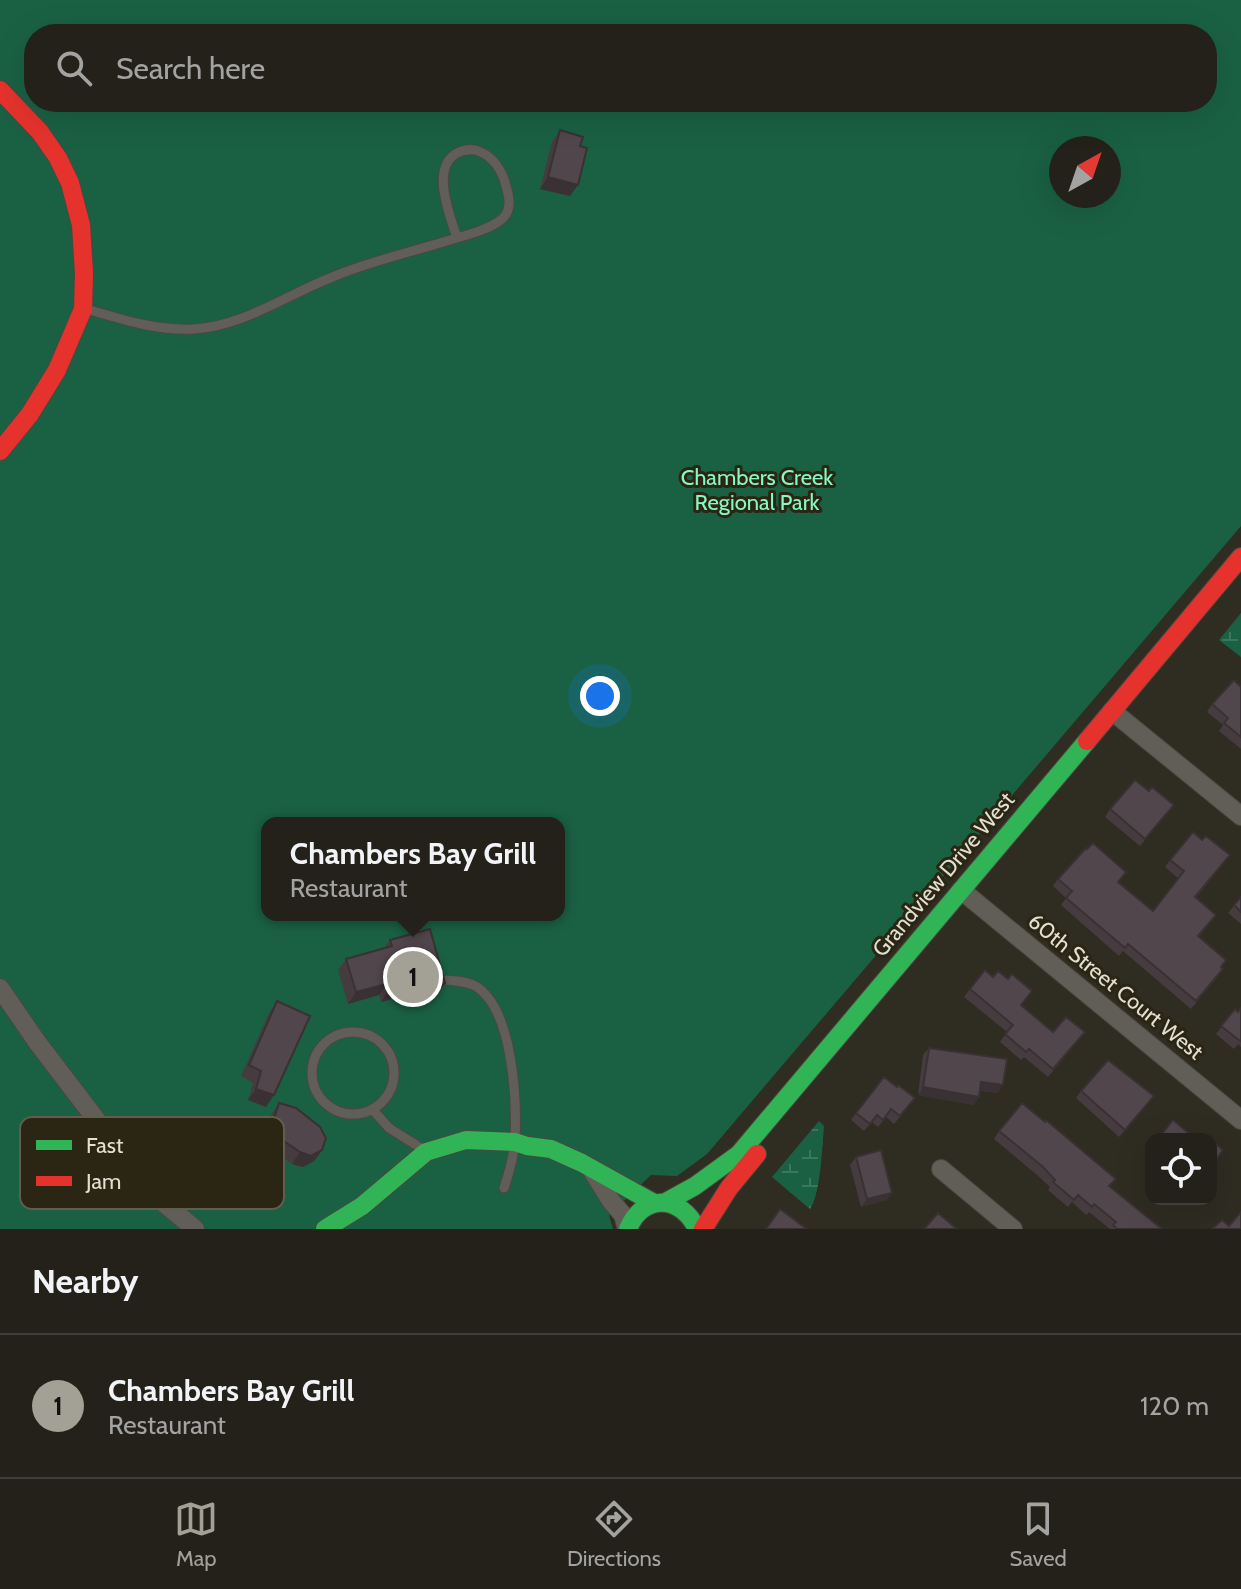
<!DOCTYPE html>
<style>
body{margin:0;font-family:Cabin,sans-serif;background:#2f2e27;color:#f1f3f6}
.controls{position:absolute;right:24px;bottom:24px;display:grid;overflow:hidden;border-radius:16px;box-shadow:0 8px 32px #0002}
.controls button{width:72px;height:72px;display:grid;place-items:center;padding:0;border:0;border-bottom:2px solid #403e39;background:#23211a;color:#f1f3f6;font:40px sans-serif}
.compass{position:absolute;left:1049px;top:136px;width:72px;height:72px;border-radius:50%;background:#23211a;box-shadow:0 8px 32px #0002;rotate:40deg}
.you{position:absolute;left:600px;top:696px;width:28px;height:28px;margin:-20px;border:6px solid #fff;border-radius:50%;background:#1a73e8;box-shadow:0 0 0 12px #1a73e833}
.badge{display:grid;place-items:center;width:52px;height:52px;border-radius:50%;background:#a3a095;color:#111;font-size:26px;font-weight:700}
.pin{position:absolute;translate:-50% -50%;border:4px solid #fff;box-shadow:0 2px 8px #0006}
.popup{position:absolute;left:261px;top:817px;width:304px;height:104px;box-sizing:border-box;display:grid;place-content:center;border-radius:16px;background:#23211a;filter:drop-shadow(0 2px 6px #0005);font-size:26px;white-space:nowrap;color:#a3a3a2}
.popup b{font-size:30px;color:#f1f3f6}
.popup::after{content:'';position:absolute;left:50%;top:100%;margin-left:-16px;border:16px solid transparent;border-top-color:#23211a}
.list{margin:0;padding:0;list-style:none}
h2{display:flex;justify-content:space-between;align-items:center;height:104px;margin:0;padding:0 32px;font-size:34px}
h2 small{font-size:26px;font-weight:400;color:#a3a3a2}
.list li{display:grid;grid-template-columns:52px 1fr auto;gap:24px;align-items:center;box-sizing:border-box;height:144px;padding:0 32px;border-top:2px solid #403e39}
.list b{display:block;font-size:30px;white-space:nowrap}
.list p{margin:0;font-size:26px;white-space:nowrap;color:#a3a3a2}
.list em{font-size:26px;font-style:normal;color:#a3a3a2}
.icon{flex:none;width:44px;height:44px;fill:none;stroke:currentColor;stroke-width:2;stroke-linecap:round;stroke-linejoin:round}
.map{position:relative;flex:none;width:1241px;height:1229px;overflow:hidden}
.search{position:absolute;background:#23211a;box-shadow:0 8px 32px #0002;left:24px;right:24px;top:24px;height:88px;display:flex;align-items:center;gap:20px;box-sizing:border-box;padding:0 28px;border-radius:32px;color:#a3a3a2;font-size:30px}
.sheet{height:248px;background:#23211a}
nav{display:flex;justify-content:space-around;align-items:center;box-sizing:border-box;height:112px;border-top:2px solid #403e39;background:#23211a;font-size:22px;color:#a3a3a2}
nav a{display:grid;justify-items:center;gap:4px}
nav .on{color:#a3a095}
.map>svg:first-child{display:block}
.wetland{fill:url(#wetland-marsh)}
.park{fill:#1a6144;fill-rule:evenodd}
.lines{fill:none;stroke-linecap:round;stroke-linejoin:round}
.lane-casing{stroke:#4b4840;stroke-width:11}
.street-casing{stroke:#4b4840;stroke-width:20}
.fast-casing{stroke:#4b4840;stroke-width:20}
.jam-casing{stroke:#4b4840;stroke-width:20}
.lane{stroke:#615e57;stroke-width:9}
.street{stroke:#615e57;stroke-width:18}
.fast{stroke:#30b455;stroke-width:18}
.jam{stroke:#e5322d;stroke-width:18}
.wall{fill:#463c40}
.shaded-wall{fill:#393134}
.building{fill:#51464b;stroke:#393134;stroke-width:2}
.labels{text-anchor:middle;stroke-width:6;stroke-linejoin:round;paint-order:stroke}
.park-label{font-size:22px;fill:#87f8c4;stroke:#2b2513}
.street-label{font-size:22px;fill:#e2dfd3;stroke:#2b2513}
.key{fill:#2b2513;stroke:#625d4d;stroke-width:2}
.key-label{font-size:22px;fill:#e2dfd3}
</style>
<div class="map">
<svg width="1241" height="1229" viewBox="0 0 1241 1229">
<defs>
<pattern id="wetland-marsh" width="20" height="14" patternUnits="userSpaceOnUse" patternTransform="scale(2)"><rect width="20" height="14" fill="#1a6144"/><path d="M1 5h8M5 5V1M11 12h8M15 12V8" fill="none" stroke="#3b775e"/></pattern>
</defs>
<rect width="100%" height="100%" fill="#2f2c22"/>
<path class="wetland" d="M1241 613V657L1219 640Z
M819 1121 824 1126C822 1146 821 1193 810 1209L772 1177Z"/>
<path class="park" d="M0 0H1241V526L707 1154 677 1176 651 1175 609 1215 613 1229H0ZM34 34H1207V102H34ZM1061 148H1109V196H1061ZM267 823H559V915H267Z"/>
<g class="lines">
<defs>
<path id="lane" d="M86 309C121 319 157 331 194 329 243 326 285 296 330 278 365 263 403 254 440 243 458 237 488 231 502 219 514 208 508 193 504 179 499 166 490 154 475 150 469 149 463 150 457 153 430 168 450 215 457 238
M447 980C457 981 468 981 477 987 513 1011 517 1100 515 1140 514 1156 509 1173 504 1188
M312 1073a41 41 0 1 1 82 0a41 41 0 1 1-82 0Z
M373 1110 389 1128 424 1150"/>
<path id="street" d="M1112 711 1241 816
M961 890 1241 1120
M0 988 37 1042 153 1194 195 1229
M941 1169 1013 1229
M593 1172 611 1201 623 1215 627 1229"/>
<path id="fast" d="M666 1202 695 1186 739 1154 1087 741
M325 1229 362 1206 426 1152 466 1140 515 1142 527 1146 551 1149 582 1163 654 1203
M628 1229C643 1193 681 1195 697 1229"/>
<path id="jam" d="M0 90 40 132 58 158 70 183 81 225 84 273 83 309 57 370 30 414 0 451
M1087 741 1241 557
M703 1229 729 1188 757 1154"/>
</defs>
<use href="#lane" class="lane-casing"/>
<use href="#street" class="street-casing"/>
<use href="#fast" class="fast-casing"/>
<use href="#jam" class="jam-casing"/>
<use href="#lane" class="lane"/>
<use href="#street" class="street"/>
<use href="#fast" class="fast"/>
<use href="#jam" class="jam"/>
</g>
<path class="wall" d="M560 130 570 196 540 189 552 142Z
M1241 687V749L1219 731 1223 725 1207 712 1212 704Z
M1110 809 1168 813 1140 846 1105 817Z
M1202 840 1230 855 1196 898 1216 915 1199 937 1226 960 1221 967 1223 969 1218 976 1191 1009 1123 951 1119 956 1061 905 1066 898 1053 886 1058 879 1118 882 1153 911 1179 879 1165 867 1170 860Z
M1241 897V924L1228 913Z
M390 940 437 995 401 1004 399 997 381 1002 379 995 348 1004 338 970 346 959 384 948Z
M993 977 1021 1005 1053 1032 1079 1040 1048 1077 1024 1057 1021 1060 1000 1042 1007 1032 964 997 970 989Z
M277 1001 266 1107 248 1100 253 1083 241 1076 269 1013Z
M1241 1008V1047L1238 1044 1234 1049 1216 1034 1235 1009 1238 1012Z
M929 1048 998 1093 980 1091 974 1105 918 1095 923 1055Z
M1081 1091 1154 1096 1119 1137 1076 1098Z
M279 1103 322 1150 314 1161 303 1167 292 1164 270 1148 264 1137 271 1115Z
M909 1106 894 1124 886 1117 878 1127 872 1122 864 1131 851 1120 856 1113Z
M999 1131 1110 1187 1162 1229H1110L1089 1212 1086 1215 1072 1202 1068 1207 1048 1190 1050 1187 1037 1175 994 1139Z
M856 1157 887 1200 861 1207 850 1165Z"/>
<path class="shaded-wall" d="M548 177 578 185 570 196 540 189Z
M445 983 437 995 401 1004 409 993Z
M387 984 379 995 348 1004 356 992Z
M407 986 399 997 381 1002 389 990Z
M981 1082 1003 1085 998 1093 976 1090Z
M923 1087 979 1097 974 1105 918 1095Z
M256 1089 274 1095 266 1107 248 1100Z
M322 1150 314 1161 303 1167 292 1164 300 1152Z
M892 1193 887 1200 861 1207 867 1199Z"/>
<path class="building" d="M560 130 583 137 580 146 587 148 578 185 548 177Z
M1234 680 1241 687V737L1224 723 1228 718 1212 704Z
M1135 780 1149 791 1152 787 1174 805 1145 839 1110 809Z
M1193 832 1202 840 1206 836 1230 855 1195 897 1216 915 1198 936 1226 960 1221 967 1223 969 1196 1001 1128 944 1125 948 1066 898 1072 891 1058 879 1086 848 1087 849 1093 843 1126 872 1118 882 1153 911 1184 871 1170 860Z
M1241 897V912L1234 905Z
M430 929 445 983 409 993 407 986 389 990 387 984 356 992 346 959 392 946 390 940Z
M985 970 993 977 998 971 1008 979 1012 974 1032 991 1021 1005 1053 1032 1066 1017 1085 1032 1053 1069 1029 1049 1026 1052 1005 1034 1013 1025 970 989Z
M277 1001 310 1016 274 1095 256 1089 261 1071 249 1065Z
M1241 1008V1039L1240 1041 1221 1026 1235 1009 1238 1012Z
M929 1048 1007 1059 1003 1085 981 1082 979 1097 923 1087Z
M1108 1060 1154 1096 1125 1130 1081 1091Z
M884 1077 897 1087 898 1085 915 1098 900 1116 891 1109 883 1120 877 1115 870 1124 856 1113Z
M279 1103 296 1108 320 1127 326 1138 322 1150 311 1156 300 1152 278 1137 272 1125Z
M1022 1103 1045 1122 1046 1120 1116 1179 1109 1186 1162 1229H1117L1113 1225 1116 1222 1094 1204 1092 1207 1078 1195 1074 1200 1053 1182 1055 1180 1043 1167 999 1131Z
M1173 1120 1196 1139H1158Z
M1211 1140 1223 1150 1211 1167Z
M881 1150 892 1193 867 1199 856 1157Z
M780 1209 807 1229H766Z
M1241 1212V1229H1212L1222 1220 1229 1226Z
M938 1213 957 1229H924Z"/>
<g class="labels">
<g class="park-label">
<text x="757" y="485">Chambers Creek<tspan x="757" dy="25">Regional Park</tspan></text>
</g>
<g class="street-label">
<text transform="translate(943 874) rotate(-50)" y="8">Grandview Drive West</text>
<text transform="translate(1116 986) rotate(39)" y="8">60th Street Court West</text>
</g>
</g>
<rect x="20" y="1117" width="264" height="92" rx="12" class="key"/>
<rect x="36" y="1140" width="36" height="10" fill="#30b455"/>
<rect x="36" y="1176" width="36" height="10" fill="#e5322d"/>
<g class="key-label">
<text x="86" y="1153">Fast</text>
<text x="86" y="1189">Jam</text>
</g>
</svg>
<div class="controls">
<button><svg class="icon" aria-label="locate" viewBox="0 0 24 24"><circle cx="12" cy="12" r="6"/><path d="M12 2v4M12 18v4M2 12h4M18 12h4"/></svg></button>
</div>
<svg class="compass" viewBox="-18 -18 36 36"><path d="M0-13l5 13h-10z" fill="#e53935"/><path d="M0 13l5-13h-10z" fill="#a3a3a2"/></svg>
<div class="you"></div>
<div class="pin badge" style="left:413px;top:977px">1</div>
<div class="popup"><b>Chambers Bay Grill</b>Restaurant</div>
<div class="search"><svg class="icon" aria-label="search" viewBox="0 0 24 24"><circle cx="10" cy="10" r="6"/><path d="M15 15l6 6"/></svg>Search here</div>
</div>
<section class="sheet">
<h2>Nearby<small></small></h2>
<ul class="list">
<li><span class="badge">1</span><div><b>Chambers Bay Grill</b><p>Restaurant</p></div><em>120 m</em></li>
</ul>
</section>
<nav>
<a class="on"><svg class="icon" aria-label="map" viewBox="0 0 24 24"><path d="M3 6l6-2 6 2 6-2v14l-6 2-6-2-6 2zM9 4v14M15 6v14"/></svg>Map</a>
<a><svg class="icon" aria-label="directions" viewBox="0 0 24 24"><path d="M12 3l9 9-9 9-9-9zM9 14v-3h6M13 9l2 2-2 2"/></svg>Directions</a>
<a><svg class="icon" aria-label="saved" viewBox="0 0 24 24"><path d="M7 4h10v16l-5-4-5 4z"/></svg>Saved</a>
</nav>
